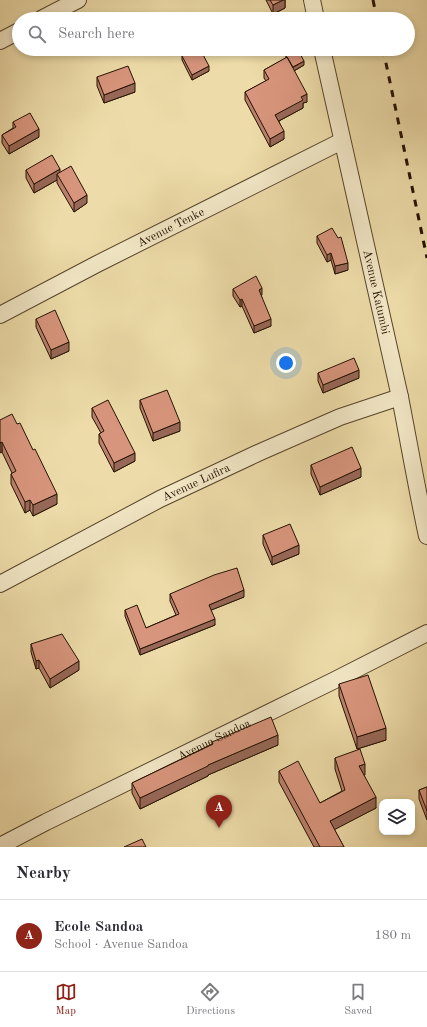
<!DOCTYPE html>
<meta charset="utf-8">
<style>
body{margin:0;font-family:"Old Standard TT",serif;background:#f2f2f3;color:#2b2b33}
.controls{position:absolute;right:12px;bottom:12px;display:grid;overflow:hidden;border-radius:8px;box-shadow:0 2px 6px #0003}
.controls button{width:36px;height:36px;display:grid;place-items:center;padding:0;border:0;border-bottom:1px solid #e1e1e2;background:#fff;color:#2b2b33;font:20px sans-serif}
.you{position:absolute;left:286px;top:363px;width:14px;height:14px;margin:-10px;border:3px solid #fff;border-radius:50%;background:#1a73e8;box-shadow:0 0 0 6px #1a73e833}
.badge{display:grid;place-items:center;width:26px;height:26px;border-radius:50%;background:#8f2418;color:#fff;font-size:13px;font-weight:700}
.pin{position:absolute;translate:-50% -33px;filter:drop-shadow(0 1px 2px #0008)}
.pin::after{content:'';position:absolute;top:21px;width:14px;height:12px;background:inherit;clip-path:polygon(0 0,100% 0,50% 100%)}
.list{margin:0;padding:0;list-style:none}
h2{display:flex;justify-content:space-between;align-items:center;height:52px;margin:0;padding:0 16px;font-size:17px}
h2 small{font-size:13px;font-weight:400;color:#7c7c81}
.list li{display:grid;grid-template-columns:26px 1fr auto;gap:12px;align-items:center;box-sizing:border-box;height:72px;padding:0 16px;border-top:1px solid #e1e1e2}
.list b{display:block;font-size:15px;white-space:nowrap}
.list p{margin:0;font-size:13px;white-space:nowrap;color:#7c7c81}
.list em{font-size:13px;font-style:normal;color:#7c7c81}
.icon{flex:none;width:22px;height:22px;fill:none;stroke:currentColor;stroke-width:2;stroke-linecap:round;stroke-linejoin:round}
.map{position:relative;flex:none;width:427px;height:847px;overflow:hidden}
.search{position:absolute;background:#fff;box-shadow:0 2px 6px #0003;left:12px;right:12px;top:12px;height:44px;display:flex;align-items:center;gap:10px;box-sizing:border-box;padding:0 14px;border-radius:22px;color:#7c7c81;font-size:15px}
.sheet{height:124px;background:#fff}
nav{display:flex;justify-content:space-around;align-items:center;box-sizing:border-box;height:56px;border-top:1px solid #e1e1e2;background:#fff;font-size:11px;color:#7c7c81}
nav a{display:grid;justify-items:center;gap:2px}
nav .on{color:#8f2418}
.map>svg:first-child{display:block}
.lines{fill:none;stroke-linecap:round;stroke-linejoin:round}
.minor-casing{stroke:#56442a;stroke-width:18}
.minor{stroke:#f3e8c7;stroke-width:16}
.rail{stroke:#241200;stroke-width:3;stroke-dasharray:7 7;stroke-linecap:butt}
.wall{fill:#ba806c;stroke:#241200}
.shaded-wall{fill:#976858;stroke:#241200}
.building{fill:#d8957d;stroke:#241200}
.labels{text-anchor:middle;stroke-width:3.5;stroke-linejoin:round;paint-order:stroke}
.street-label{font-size:12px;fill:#241200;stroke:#f3e8c7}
</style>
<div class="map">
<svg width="427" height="847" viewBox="0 0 427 847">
<rect width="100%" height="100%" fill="#eddca9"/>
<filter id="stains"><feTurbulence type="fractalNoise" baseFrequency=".005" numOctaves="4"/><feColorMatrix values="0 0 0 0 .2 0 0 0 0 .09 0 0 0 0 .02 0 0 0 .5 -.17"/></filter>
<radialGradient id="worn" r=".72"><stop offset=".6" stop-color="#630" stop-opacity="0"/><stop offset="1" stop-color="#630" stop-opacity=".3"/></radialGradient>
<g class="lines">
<defs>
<g id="minor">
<path d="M312 0 316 19"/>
<path d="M41 19 78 0"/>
<path d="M0 41 19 31"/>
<path id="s1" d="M322 49C347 165 375 281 400 397 409 443 417 490 427 536"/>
<path id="s2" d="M0 315 97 264 342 141"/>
<path id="s3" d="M0 584 160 499 258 453 340 417 400 397"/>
<path id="s4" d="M0 846 46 822 333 681 427 633"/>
</g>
</defs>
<use href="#minor" class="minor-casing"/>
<use href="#minor" class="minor"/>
<path class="rail" d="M373 0 377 19
M383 49 427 258"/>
</g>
<path class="wall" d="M266 0H285V8L273 14Z
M182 56 209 71 192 80 182 60Z
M286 56 304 65 294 71 307 102 303 103V108L279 121 284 139 270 147 245 100V92L266 81 264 78V70L286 58Z
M97 77 135 92 104 103 97 86Z
M13 122 39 137 9 154 2 143V135L13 128Z
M26 170 60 172 87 203 74 212 57 183V180L34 193 26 178Z
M317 236 348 270 335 274 331 260 327 262 317 243Z
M233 289 262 295H261L271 326 254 333 242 306 240 307 233 296Z
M36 319 69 351 51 359 36 327Z
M318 373 359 378 323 393 318 381Z
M140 400 180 431 153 441 140 408Z
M92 408 135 461 114 472 99 443V434L101 433 92 417Z
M0 420 57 504 33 516 30 510 25 513 11 484V474L12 473 2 452Z
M311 465 361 477 320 495 311 474Z
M263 535 299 554 272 565 263 544Z
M170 594 244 597 211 610 215 625 140 655 125 616V610L146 628 176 615 170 601Z
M31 644 79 670 50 688 39 668 36 669 31 652Z
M339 684 386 740 357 749 339 696Z
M212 742 278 745 208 775V776L140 809 132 793V783L212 744Z
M335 758 365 775H364L376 808 334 829 344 847H314L279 782V771L320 803 342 791 335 769Z
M427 787V820L419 799V790Z"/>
<path class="shaded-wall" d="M283 0H285V8L273 14V5Z
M304 61V65L292 72V68Z
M209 66V71L192 80V75Z
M135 83V92L104 103V95Z
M307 94V102L303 103V108L275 123V115L301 97Z
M39 129V137L9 154V146Z
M284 131V139L270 147V139Z
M60 169V177L57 174V180L34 193V184Z
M87 195V203L74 212V203Z
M331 253V260L327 262V255Z
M348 263V270L335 274V266Z
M262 288V295L259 297V290Z
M242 299V306L240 307V300Z
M271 319V326L254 333V326Z
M69 342V351L51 359V350Z
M359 370V378L323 393V385Z
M180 422V431L153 441V433Z
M2 442V452L0 453V443Z
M135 453V461L114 472V463Z
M361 468V477L320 495V487Z
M57 494V504L33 516V505Z
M30 500V510L25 513V502Z
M299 545V554L272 565V557Z
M244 590V597L209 611V605Z
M215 619V625L140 655V649Z
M39 660V668L36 669V661Z
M79 661V670L50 688V679Z
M386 728V740L357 749V737Z
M278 735V745L208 775V776L140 809V798L208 765Z
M365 764V775L359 777V766Z
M376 797V808L330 832V821Z"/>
<path class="building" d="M270 0H283L273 5Z
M195 49H197L199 52 201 51 209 66 192 75 182 56Z
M298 50 304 61 293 67 287 57V58L286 56Z
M287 57 307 94 301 97 303 100 275 115 284 131 270 139 245 92 269 79 264 70Z
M128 66 135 83 104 95 97 77Z
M30 113 39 129 9 146 2 135 16 127 13 122Z
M52 155 60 169 34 184 26 170Z
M71 166 87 195 74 203 57 174Z
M332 228 338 238 341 237 348 263 335 266 331 253 327 255 317 236Z
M256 276 262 288 259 290 271 319 254 326 242 299 240 300 233 289Z
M55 310 69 342 51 350 36 319Z
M354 358 359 370 323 385 318 373Z
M167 390 180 422 153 433 140 400Z
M108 400 135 453 114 463 99 434 104 431 92 408Z
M12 414 17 424 20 423 33 450 35 449 57 494 33 505 30 500 25 502 11 474 16 471 2 442 0 443V420Z
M352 447 361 468 320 487 311 465Z
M290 524 299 545 272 557 263 535Z
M237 568 244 590 209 605 215 619 140 649 125 610 137 605 146 628 179 614 170 594 214 575Z
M62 634 79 661 50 679 39 660 36 661 31 644Z
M368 675 386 728 357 737 339 684Z
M271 717 278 735 208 765V766L140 798 132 783 213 744 212 742Z
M360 749 365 764 359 766 376 797 330 821 344 847H320L279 771 298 761 320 803 345 790 335 758Z
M427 787V811L419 790Z
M142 839 146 847H124Z"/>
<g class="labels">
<g class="street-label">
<text dy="4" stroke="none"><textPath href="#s2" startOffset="192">Avenue Tenke</textPath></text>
<text dy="4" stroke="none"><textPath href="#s1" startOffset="249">Avenue Katumbi</textPath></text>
<text dy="4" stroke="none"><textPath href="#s3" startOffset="221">Avenue Lufira</textPath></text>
<text dy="4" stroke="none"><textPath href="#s4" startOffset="239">Avenue Sandoa</textPath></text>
</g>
</g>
<rect width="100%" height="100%" filter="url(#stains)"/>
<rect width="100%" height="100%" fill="url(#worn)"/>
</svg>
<div class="controls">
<button><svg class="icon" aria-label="layers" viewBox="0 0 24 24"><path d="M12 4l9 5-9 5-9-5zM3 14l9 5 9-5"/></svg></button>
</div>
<div class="you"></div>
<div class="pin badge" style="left:219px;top:828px">A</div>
<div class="search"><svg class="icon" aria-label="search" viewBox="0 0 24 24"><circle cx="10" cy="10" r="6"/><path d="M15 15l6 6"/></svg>Search here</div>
</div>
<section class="sheet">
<h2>Nearby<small></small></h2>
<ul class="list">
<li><span class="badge">A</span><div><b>Ecole Sandoa</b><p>School · Avenue Sandoa</p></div><em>180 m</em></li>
</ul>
</section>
<nav>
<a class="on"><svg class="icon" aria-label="map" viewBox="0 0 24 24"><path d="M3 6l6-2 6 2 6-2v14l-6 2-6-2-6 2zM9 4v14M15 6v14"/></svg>Map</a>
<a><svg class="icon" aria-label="directions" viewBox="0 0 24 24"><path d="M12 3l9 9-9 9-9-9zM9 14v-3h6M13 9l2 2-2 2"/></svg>Directions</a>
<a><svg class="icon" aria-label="saved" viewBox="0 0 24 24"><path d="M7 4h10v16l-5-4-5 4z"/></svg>Saved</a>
</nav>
